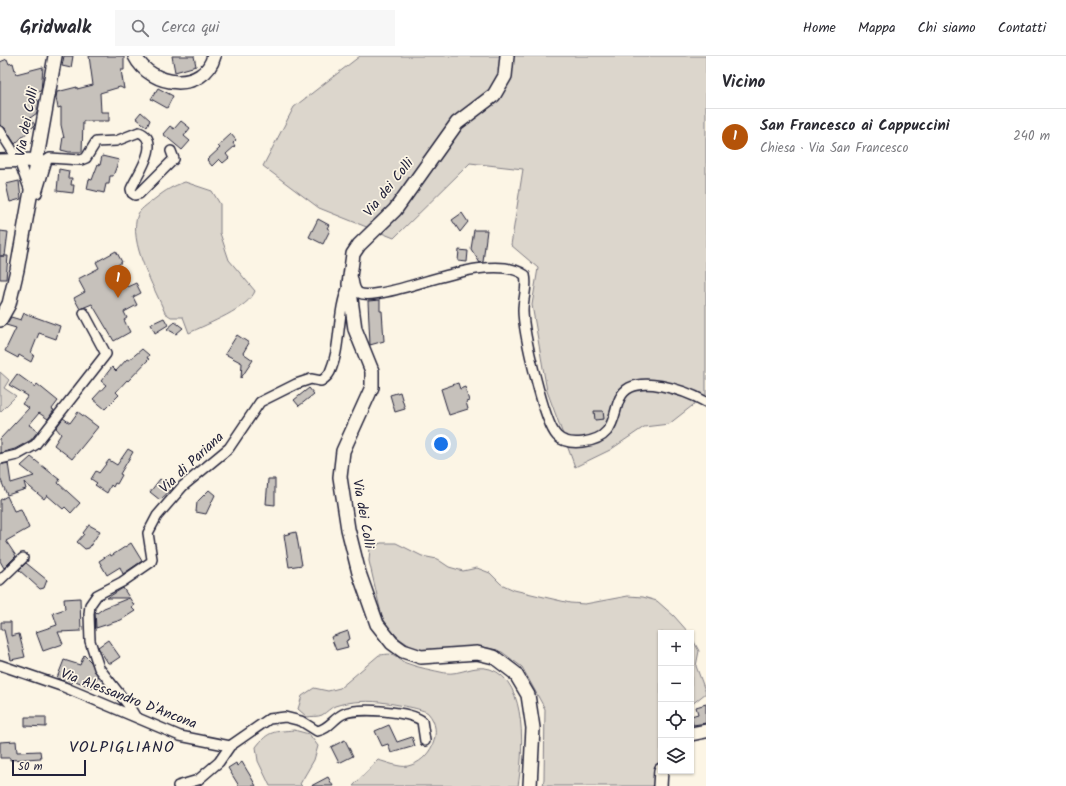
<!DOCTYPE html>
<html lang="it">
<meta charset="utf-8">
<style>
body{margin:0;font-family:Kalam,sans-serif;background:#f7f7f7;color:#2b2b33}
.controls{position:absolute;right:12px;bottom:12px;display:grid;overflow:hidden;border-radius:0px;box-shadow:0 1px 3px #0004}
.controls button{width:36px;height:36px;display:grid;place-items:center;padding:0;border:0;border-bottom:1px solid #e1e1e2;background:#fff;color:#2b2b33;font:20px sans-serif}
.scale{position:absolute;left:12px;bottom:10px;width:74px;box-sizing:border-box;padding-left:4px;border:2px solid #22223b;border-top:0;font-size:11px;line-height:14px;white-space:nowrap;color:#22223b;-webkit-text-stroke:3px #fcf5e5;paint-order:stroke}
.you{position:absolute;left:441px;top:388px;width:14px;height:14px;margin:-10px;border:3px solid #fff;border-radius:50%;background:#1a73e8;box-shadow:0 0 0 6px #1a73e833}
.badge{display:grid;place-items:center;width:26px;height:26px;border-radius:50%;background:#b45309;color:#fff;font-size:13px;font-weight:700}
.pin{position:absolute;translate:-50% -33px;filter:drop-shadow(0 1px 2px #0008)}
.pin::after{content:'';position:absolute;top:21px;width:14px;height:12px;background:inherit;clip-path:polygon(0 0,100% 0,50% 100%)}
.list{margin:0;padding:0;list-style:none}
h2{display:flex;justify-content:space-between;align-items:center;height:52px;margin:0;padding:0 16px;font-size:17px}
h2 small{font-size:13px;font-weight:400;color:#7c7c81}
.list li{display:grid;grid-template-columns:26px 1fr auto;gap:12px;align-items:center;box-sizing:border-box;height:56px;padding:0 16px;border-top:1px solid #e1e1e2}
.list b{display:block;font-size:15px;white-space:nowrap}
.list p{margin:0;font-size:13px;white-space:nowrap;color:#7c7c81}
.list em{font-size:13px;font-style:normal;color:#7c7c81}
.icon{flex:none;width:22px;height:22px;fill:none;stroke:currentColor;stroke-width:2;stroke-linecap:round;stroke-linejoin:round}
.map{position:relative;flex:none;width:706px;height:730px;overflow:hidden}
header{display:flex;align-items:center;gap:24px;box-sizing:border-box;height:56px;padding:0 20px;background:#fff;border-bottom:1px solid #e1e1e2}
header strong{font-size:19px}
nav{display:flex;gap:22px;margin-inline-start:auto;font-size:14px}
.search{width:280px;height:36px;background:#f7f7f7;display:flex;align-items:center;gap:10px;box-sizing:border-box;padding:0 14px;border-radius:0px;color:#7c7c81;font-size:15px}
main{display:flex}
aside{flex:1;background:#fff}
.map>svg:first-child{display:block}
.green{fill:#dcd6cc;stroke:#7f7c84}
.building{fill:#c6c1bb;stroke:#22223b}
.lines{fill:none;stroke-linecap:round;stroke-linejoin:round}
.street-casing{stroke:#22223b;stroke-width:12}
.secondary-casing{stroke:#22223b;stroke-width:16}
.street{stroke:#fcf5e5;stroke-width:9}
.secondary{stroke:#fcf5e5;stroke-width:13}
.labels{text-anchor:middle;stroke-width:3.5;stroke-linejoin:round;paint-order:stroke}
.street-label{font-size:14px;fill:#22223b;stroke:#fcf5e5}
.quarter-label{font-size:16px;letter-spacing:1px;fill:#22223b;stroke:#fcf5e5}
</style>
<header>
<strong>Gridwalk</strong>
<div class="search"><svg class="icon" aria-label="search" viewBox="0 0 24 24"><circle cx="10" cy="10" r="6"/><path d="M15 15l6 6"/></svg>Cerca qui</div>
<nav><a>Home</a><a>Mappa</a><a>Chi siamo</a><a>Contatti</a></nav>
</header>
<main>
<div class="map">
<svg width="706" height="730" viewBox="0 0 706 730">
<rect width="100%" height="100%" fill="#fcf5e5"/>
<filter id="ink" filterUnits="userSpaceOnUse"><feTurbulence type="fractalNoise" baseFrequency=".025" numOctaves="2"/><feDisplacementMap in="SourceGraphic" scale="8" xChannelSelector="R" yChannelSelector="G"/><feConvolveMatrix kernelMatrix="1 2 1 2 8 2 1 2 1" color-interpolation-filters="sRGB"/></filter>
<g filter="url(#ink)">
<path class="green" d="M360 0H706V339L669 368 644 371 610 394 575 411 547 335 532 249 538 212 511 189 523 113 470 107 394 182 319 152 263 110 294 51Z
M185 126 212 135 220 148V177L229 204 255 235C249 252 207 268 189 277L183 261H171L165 257C155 232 127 186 138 158 141 152 151 146 156 142 166 134 173 130 185 126Z
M0 316 9 324 4 332 16 340 0 356Z
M381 487H396L422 500 437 503 449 511 463 515 477 512 490 517 501 528 514 534 570 547 585 548 628 540 643 541 657 545 674 560 689 577H661V715L658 730H543L544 723 545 653 522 611 502 596 488 592 474 591 438 596 413 592 400 583 390 573 382 561 369 505 370 491Z
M691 580 699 595 696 610 706 637 691 649Z
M379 599C383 599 390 597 394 599 398 601 402 606 406 607 419 612 432 614 445 617 461 619 474 608 490 613 529 625 523 700 518 730H353L378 704C386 706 400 712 408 710 430 705 445 676 428 657 424 653 394 648 387 647 371 644 350 645 335 650 330 652 327 656 322 659 318 661 312 660 307 661L298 653 302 640 314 632 328 635 340 632Z
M294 674 309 678 318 690 314 704 300 728 302 730H270L258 705 256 691C269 674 274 676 294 674Z"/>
<path class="building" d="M64 0H73L71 12 62 10Z
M89 0H124V14H121L124 33 120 31 100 37 101 56H109V65H83L82 96H69L61 94 63 81 64 82 61 69V51L58 52 56 42 57 36 77 31V33L93 29Z
M172 0H194L196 10 175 16Z
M7 3 9 8 13 7 16 18 43 11 41 35 32 37 39 46 37 57 30 62 35 69 15 88 5 72 0 69V6Z
M158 32 173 40 167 52 151 43Z
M141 56 150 64 147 71 136 62Z
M181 65 190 72 184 80 190 85 182 94 163 78 170 70 174 73Z
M231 78 236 84 233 87 235 90 226 98 229 102 223 107 219 103 212 110 207 104 220 92 218 90Z
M102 100 119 104 113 120H110L109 128H106L104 137 87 133 89 123 92 124 98 108 100 109Z
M59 113 69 115 68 122H72L71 129H74L73 137 57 135Z
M19 125 21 143 10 146 6 128Z
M462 157 468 166 460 176 452 164Z
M318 163 329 169 327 172 330 174 323 188 309 181Z
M474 174H487L483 206 480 207 471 193Z
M0 175 8 176 5 200H8L6 223H0V200H5H0Z
M459 194 468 195 467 206 458 205Z
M116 195 122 206 116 210 127 231 136 227 141 237 133 241 137 249 124 256 127 262 124 264 130 276 114 285 92 248 80 253 74 242 85 236 78 223 99 212 96 206Z
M380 244V255H382L384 285 370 289 368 245Z
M24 257 60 270 56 283 39 277 31 297 34 299 31 306 19 299 18 302 5 295 16 272 6 269 11 261 21 264Z
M164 262 168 269 155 277 151 268Z
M175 266 183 272 176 278 167 273Z
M237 279 249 287 243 297 253 304 241 322 242 307 225 298Z
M142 293 149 299 147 302 149 303 128 325 127 324 116 336 119 339 105 353 93 343 106 329 101 325 112 311 116 315 127 303 129 304Z
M17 318 35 331 37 328 58 345 52 353 54 354 48 363 39 357 29 369 38 375 31 384 15 393 0 397V383L29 352 22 348 28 340 9 329Z
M458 327 460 333 465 331 469 345 466 346 468 353 449 359 441 333Z
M309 332 314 338 299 350 294 344Z
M400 336 405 353 395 356 390 339Z
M594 355H603L604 363 595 364Z
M78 356 98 371 72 403 54 389 61 378 56 372 63 362 70 367Z
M128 393 133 396 120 418 122 419 117 428 115 427 113 431 111 429 107 437 95 429 97 427 91 423 96 415 99 417 109 404 117 409Z
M31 401 60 424 58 427 80 447 71 457 65 451 63 453 47 439 44 443 24 426 26 433 7 439 0 422V409L8 407 11 427 34 420 21 410Z
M160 423 173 432 160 444 150 436Z
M268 423H275V449L266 448Z
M209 434 215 439 206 458 196 456 197 446Z
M7 440 14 455 21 453 29 472 6 485 16 500 4 512 0 505V444Z
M89 469 100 475 89 492 85 493 77 486 84 478 83 477Z
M296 476 302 509 289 511 284 479Z
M131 487 142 505 123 518 120 511 107 519 99 505 110 498 111 500Z
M26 507 47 524 44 532 40 533 19 514Z
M123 532 134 549 131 551 135 555 121 564 96 572 95 555 97 557 104 552 129 542H107Z
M80 542 81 575 58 576 63 588 43 595 36 576 57 569 53 557 65 553 64 543Z
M1 566H11V580L19 578 25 601 11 604 4 574H1Z
M348 575 350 583 346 585 348 591 336 594 331 581Z
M108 584 120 601 111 607H108L98 591Z
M84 599 91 606 98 620 93 632 73 624 71 628 57 622 64 604 80 609Z
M706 648V667L693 669 691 660 698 658 696 651Z
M25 661H46V671L25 670Z
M389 669 397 686 412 681 415 690 391 697 388 688 382 690 375 675Z
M345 684 353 700 339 707 331 691Z
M16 685 17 696 40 695 41 702 10 704V702H0V686Z
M242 706 251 721 256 730H239L228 712 236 707 237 710Z
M328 721 333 730H311Z"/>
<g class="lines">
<defs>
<path id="street" d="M0 75 19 105 30 135
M30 138 37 137 47 104 50 102 81 104 86 102 96 86 116 85 139 76C163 85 137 119 131 133L132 137 135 139 139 138 174 103 171 95
M353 223C354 228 354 234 359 237 365 240 373 238 380 237 416 232 493 196 525 219 528 231 523 242 523 254 523 275 544 367 557 380 568 391 597 387 607 375 615 366 615 352 620 342 633 314 688 336 706 346
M0 403 17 399 35 389 106 298 84 257
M0 524 23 502
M0 609 64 631 180 680 230 690
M135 660 129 650 99 612 90 585 89 558 90 549 97 539 122 526 151 506 152 503 148 477 157 460 183 430 229 392 260 346 296 328 311 323 321 325C324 323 328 320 330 316 342 289 336 257 349 228
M178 730 198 724 219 706 230 690 269 663 285 661 301 665 317 675C329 673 333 663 343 658 357 651 411 655 422 665L425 685"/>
<path id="secondary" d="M135 0C151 32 204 37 214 0
M507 0 505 20 494 39 457 67 395 154 359 189 353 198 349 228 355 273 372 315V331L343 395 340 421 348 473 359 517 377 568 392 587 403 595 421 601 477 597 494 601 515 617 528 639 533 672 530 730
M0 105 36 104
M0 264 9 248 17 214 55 0
M691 678 706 675
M660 730 661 714"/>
</defs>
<use href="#street" class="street-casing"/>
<use href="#secondary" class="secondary-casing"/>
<use href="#street" class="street"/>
<use href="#secondary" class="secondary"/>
</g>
</g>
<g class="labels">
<g class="street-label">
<text transform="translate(26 66) rotate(-79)" y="5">Via dei Colli</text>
<text transform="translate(388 131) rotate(-51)" y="5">Via dei Colli</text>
<text transform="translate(191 406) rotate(-43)" y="5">Via di Pariana</text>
<text transform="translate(364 458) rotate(80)" y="5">Via dei Colli</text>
<text transform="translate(129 642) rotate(21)" y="5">Via Alessandro D'Ancona</text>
</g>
<g class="quarter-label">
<text x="122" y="696">VOLPIGLIANO</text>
</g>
</g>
</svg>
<div class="controls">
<button>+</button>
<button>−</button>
<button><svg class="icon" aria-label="locate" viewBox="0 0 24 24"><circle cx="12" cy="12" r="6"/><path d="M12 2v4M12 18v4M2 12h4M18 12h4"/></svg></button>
<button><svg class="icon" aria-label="layers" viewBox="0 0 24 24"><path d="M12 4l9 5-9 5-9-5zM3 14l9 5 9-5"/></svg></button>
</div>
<div class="scale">50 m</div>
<div class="you"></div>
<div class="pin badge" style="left:118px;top:242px">1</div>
</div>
<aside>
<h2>Vicino<small></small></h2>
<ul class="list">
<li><span class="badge">1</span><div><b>San Francesco ai Cappuccini</b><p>Chiesa · Via San Francesco</p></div><em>240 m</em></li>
</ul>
</aside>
</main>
